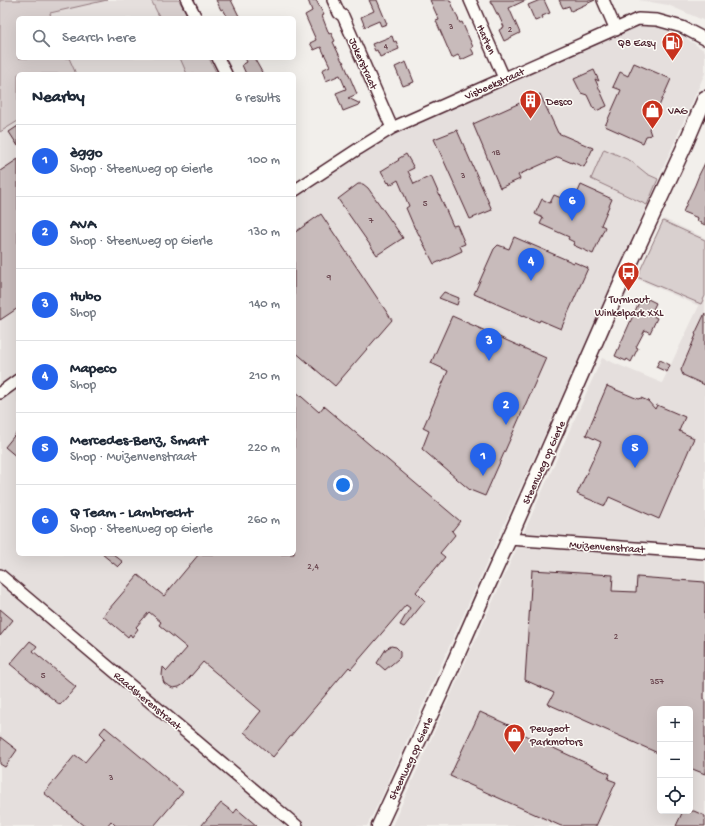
<!DOCTYPE html>
<meta charset="utf-8">
<style>
body{margin:0;font-family:"Gochi Hand",sans-serif;background:#f2f2f3;color:#1f2937}
.controls{position:absolute;right:12px;bottom:12px;display:grid;overflow:hidden;border-radius:6px;box-shadow:0 4px 16px #0002}
.controls button{width:36px;height:36px;display:grid;place-items:center;padding:0;border:0;border-bottom:1px solid #e0e1e3;background:#fff;color:#1f2937;font:20px sans-serif}
.you{position:absolute;left:343px;top:485px;width:14px;height:14px;margin:-10px;border:3px solid #fff;border-radius:50%;background:#1a73e8;box-shadow:0 0 0 6px #1a73e833}
.badge{display:grid;place-items:center;width:26px;height:26px;border-radius:50%;background:#2563eb;color:#fff;font-size:13px;font-weight:700}
.pin{position:absolute;translate:-50% -33px;filter:drop-shadow(0 1px 2px #0008)}
.pin::after{content:'';position:absolute;top:21px;width:14px;height:12px;background:inherit;clip-path:polygon(0 0,100% 0,50% 100%)}
.list{margin:0;padding:0;list-style:none}
h2{display:flex;justify-content:space-between;align-items:center;height:52px;margin:0;padding:0 16px;font-size:17px}
h2 small{font-size:13px;font-weight:400;color:#747a83}
.list li{display:grid;grid-template-columns:26px 1fr auto;gap:12px;align-items:center;box-sizing:border-box;height:72px;padding:0 16px;border-top:1px solid #e0e1e3}
.list b{display:block;font-size:15px;white-space:nowrap}
.list p{margin:0;font-size:13px;white-space:nowrap;color:#747a83}
.list em{font-size:13px;font-style:normal;color:#747a83}
.icon{flex:none;width:22px;height:22px;fill:none;stroke:currentColor;stroke-width:2;stroke-linecap:round;stroke-linejoin:round}
.map{position:relative;flex:none;width:705px;height:826px;overflow:hidden}
.search{position:absolute;background:#fff;box-shadow:0 4px 16px #0002;left:16px;top:16px;width:280px;height:44px;display:flex;align-items:center;gap:10px;box-sizing:border-box;padding:0 14px;border-radius:6px;color:#747a83;font-size:15px}
.panel{position:absolute;background:#fff;box-shadow:0 4px 16px #0002;left:16px;top:72px;width:280px;height:484px;border-radius:6px}
.map>svg:first-child{display:block}
.built{fill:#e5dfdd;fill-rule:evenodd}
.green{fill:#d9d0cf;stroke:#92787d}
.building{fill:#c8bbbb;stroke:#4a1f2b}
.lines{fill:none;stroke-linecap:round;stroke-linejoin:round}
.minor-casing{stroke:#4a1f2b;stroke-width:14}
.major-casing{stroke:#4a1f2b;stroke-width:17}
.minor{stroke:#fdfcf7;stroke-width:11}
.major{stroke:#fdfcf7;stroke-width:14}
.labels{text-anchor:middle;stroke-width:3;stroke-linejoin:round;paint-order:stroke}
.number-label{font-size:9px;fill:#6a464f}
.street-label{font-size:11px;fill:#4a1f2b;stroke:#fdfcf7}
.poi-label{font-size:11px;fill:#4a1f2b;stroke:#fdfcf7;text-anchor:start}
</style>
<div class="map">
<svg width="705" height="826" viewBox="0 0 705 826">
<rect width="100%" height="100%" fill="#f2efeb"/>
<filter id="ink" filterUnits="userSpaceOnUse"><feTurbulence type="fractalNoise" baseFrequency=".025" numOctaves="2"/><feDisplacementMap in="SourceGraphic" scale="8" xChannelSelector="R" yChannelSelector="G"/><feConvolveMatrix kernelMatrix="1 2 1 2 8 2 1 2 1" color-interpolation-filters="sRGB"/></filter>
<g filter="url(#ink)">
<path class="built" d="M107 0H151L160 18H51L49 13Z
M638 0H705V21L668 5Z
M655 24 680 34 705 51V73L583 349 381 798 367 826H0V132L18 121V554H294V198L359 153 393 133 635 26Z
M69 58H180L187 74H76Z
M664 219 705 238V826H392L602 358 662 383 699 306 637 279ZM660 709H690V811H660Z"/>
<path class="green" d="M0 0H107L50 13 51 18H18V58H69L76 74H18V121L0 132Z
M151 0H179L189 18H160Z
M180 58H209L217 74H187Z
M604 149 631 161 647 174 658 179 647 205 591 179Z
M663 221 705 240V296L701 304 637 277Z"/>
<path class="building" d="M216 0H231L240 18H228L223 9 221 10Z
M308 0H316L324 15 322 16 329 34 331 33 335 41 333 42 342 61H343L357 94 348 98 361 104 343 111 336 93 346 89 340 75 326 81 322 70 330 66 321 47 314 50 310 43 316 40 305 15 312 11Z
M369 0H377L387 24 381 26 379 21 365 27 361 17 374 11Z
M430 0H450L460 23 462 22 473 47 471 48 474 54 461 60 458 55 452 58 436 21 439 20Z
M490 0H526L509 8 520 33 504 41 499 30 504 27 498 14H497Z
M540 0H544L550 13 542 16 543 18 535 21 528 5Z
M559 0H595L571 11 569 6 563 8Z
M392 36 394 42 396 41 399 49 380 57 377 50 375 51 372 44Z
M245 58H254L263 74H246L242 65 247 62Z
M406 62 414 82 403 86 395 67Z
M634 63 671 79 649 129 651 135 646 136 643 143 605 126 621 90 613 87 620 72 628 76Z
M594 70 599 81 595 79 607 106 596 111 594 107 593 108 587 95 581 93 574 79Z
M540 94 558 133 593 148 584 167 572 162V163L558 157 518 175 520 179 500 188 473 124Z
M18 126V146L9 132Z
M457 130 492 210 470 219 434 139Z
M406 154 414 168 408 171 414 184 431 176 453 226 457 225 465 244 460 246 462 251 434 264 416 229H415L406 208 409 206 398 180 390 185 389 182 388 183 381 171 399 160 398 159Z
M18 159V308L0 320V171Z
M705 163V225L697 221 698 218 683 212 689 198 695 185 699 175Z
M358 184H363L368 188 403 238 377 255 338 199Z
M581 185 612 199 601 225 605 227 593 254 573 245 574 242 568 239 569 237 540 224 543 218 535 214 542 199 550 203 554 195 573 203Z
M321 214 392 320 335 386 294 351V233Z
M514 237 574 263V262L588 268 561 329 540 320 539 322 524 315V316L474 294 494 249 498 245 509 249Z
M444 292 459 298 457 305 439 298Z
M648 299 656 303 651 314 653 315V316L657 318 650 333 645 330 636 347 638 348 631 362 627 359 626 361 615 356 640 300 646 303Z
M705 313V385L683 375 681 370 696 335 695 334Z
M452 316 546 358 485 496 470 490 422 449 429 431 423 428 448 371 431 363Z
M660 360 670 365 667 372 656 367Z
M607 386 638 399 641 398 648 401 655 409 657 405 685 417 679 431 694 438 659 519 609 497 605 506 577 494 601 442 586 435Z
M294 390 319 412 324 406 460 521 452 531 455 535 440 553 445 557 416 592 425 601 404 627 400 625 410 608 406 605 351 669 349 667 273 757 244 732 261 711 203 662 184 684 179 687 173 688 167 685 164 683 163 680 162 675 163 667 167 671 187 648 159 625 161 622 149 612 136 627 138 629 132 637 130 634 128 637 103 616 138 575 164 596 199 554H294Z
M18 431V458L5 447Z
M102 554H113L123 562 118 567Z
M532 570 613 575 612 591 636 592 637 577 705 582 704 699H705V774L690 768V709H660V754L548 704 554 693 525 680Z
M0 609 13 620 0 636Z
M30 641 37 646 33 651 76 687 60 705 10 664Z
M391 646 396 647 400 651V657L398 659 385 670 377 663 386 649Z
M480 712 524 732 523 734 610 774 608 779 616 782 596 826H561L450 776Z
M105 727 183 792 154 826H116L111 821 107 826H84L44 793 75 755 85 762 105 738 100 733Z
M0 737 17 750 5 767 0 764Z
M221 803 234 813 237 809 257 826H201Z
M683 811H694L705 816V826H676Z"/>
<g class="lines">
<defs>
<path id="minor" d="M187 0 196 18
M333 0 339 13 343 16 392 128
M470 0 504 78
M603 0 616 30
M218 58 226 74
M294 191 358 149 392 128 638 19 657 20 682 27 705 39
M0 393 18 380
M509 539 705 553
M0 575 297 826"/>
<path id="major" d="M379 826 441 692 481 601 509 539 623 279 685 145 705 98"/>
</defs>
<use href="#minor" class="minor-casing"/>
<use href="#major" class="major-casing"/>
<use href="#minor" class="minor"/>
<use href="#major" class="major"/>
</g>
</g>
<defs>
<symbol id="fuel-pin" viewBox="-11 -11 22 30"><path d="M0 17L-7.5 6A9.5 9.5 0 1 1 7.5 6Z" fill="#c8321e" stroke="#fdfcf7"/><path d="M-5.5-6h7V0h2V4h1.3V-2.5L3-4.5l.8-.8L6-3V5H2.5V1h-1V6h-7ZM-4.2-4.7v3.2H.2V-4.7Z" fill="#fff"/></symbol>
<symbol id="building-pin" viewBox="-11 -11 22 30"><path d="M0 17L-7.5 6A9.5 9.5 0 1 1 7.5 6Z" fill="#c8321e" stroke="#fdfcf7"/><path d="M-4-6H4V6H1V3H-1V6H-4ZM-2.5-4.3h1.7v1.8h-1.7ZM.8-4.3h1.7v1.8H.8ZM-2.5-1h1.7V.8h-1.7ZM.8-1h1.7V.8H.8Z" fill="#fff"/></symbol>
<symbol id="shop-pin" viewBox="-11 -11 22 30"><path d="M0 17L-7.5 6A9.5 9.5 0 1 1 7.5 6Z" fill="#c8321e" stroke="#fdfcf7"/><path d="M-5-2.5h2.3a2.7 3.5 0 0 1 5.4 0H5L5.5 6h-11ZM-1.5-2.5h3a1.5 2.3 0 0 0-3 0Z" fill="#fff"/></symbol>
<symbol id="bus-pin" viewBox="-11 -11 22 30"><path d="M0 17L-7.5 6A9.5 9.5 0 1 1 7.5 6Z" fill="#c8321e" stroke="#fdfcf7"/><path d="M-5-6H5V4H4V6H2V4H-2V6H-4V4H-5ZM-3.5-4V0h7V-4ZM-3.5 1.2v1.5H-2V1.2ZM2 1.2v1.5H3.5V1.2Z" fill="#fff"/></symbol>
</defs>
<g fill-rule="evenodd">
<use href="#fuel-pin" x="660" y="30" width="25" height="34"/>
<use href="#building-pin" x="518" y="88" width="25" height="34"/>
<use href="#shop-pin" x="640" y="98" width="25" height="34"/>
<use href="#bus-pin" x="616" y="260" width="25" height="34"/>
<use href="#shop-pin" x="502" y="722" width="25" height="34"/>
</g>
<g class="labels">
<g class="number-label">
<text x="451" y="29">3</text>
<text x="510" y="32">2</text>
<text x="386" y="49">4</text>
<text x="496" y="155">1B</text>
<text x="463" y="178">3</text>
<text x="425" y="206">5</text>
<text x="371" y="223">7</text>
<text x="329" y="280">9</text>
<text x="313" y="569">2,4</text>
<text x="616" y="639">2</text>
<text x="43" y="678">5</text>
<text x="657" y="684">357</text>
<text x="111" y="780">3</text>
</g>
<g class="street-label">
<text transform="translate(487 39) rotate(66)" y="4">Harten</text>
<text transform="translate(364 63) rotate(66)" y="4">Jokerstraat</text>
<text transform="translate(494 83) rotate(-24)" y="4">Visbeekstraat</text>
<text transform="translate(543 462) rotate(-66)" y="4">Steenweg op Gierle</text>
<text transform="translate(607 546) rotate(4)" y="4">Muizenvenstraat</text>
<text transform="translate(148 700) rotate(40)" y="4">Raadsherenstraat</text>
<text transform="translate(410 758) rotate(-65)" y="4">Steenweg op Gierle</text>
</g>
<g class="poi-label">
<text x="656" y="46" text-anchor="end">Q8 Easy</text>
<text x="546" y="105">Desco</text>
<text x="668" y="114">VAG</text>
<text x="629" y="303" text-anchor="middle">Turnhout<tspan x="629" dy="13">Winkelpark XXL</tspan></text>
<text x="530" y="732">Peugeot<tspan x="530" dy="13">Parkmotors</tspan></text>
</g>
</g>
</svg>
<div class="controls">
<button>+</button>
<button>−</button>
<button><svg class="icon" aria-label="locate" viewBox="0 0 24 24"><circle cx="12" cy="12" r="6"/><path d="M12 2v4M12 18v4M2 12h4M18 12h4"/></svg></button>
</div>
<div class="you"></div>
<div class="pin badge" style="left:483px;top:476px">1</div>
<div class="pin badge" style="left:506px;top:425px">2</div>
<div class="pin badge" style="left:489px;top:361px">3</div>
<div class="pin badge" style="left:531px;top:281px">4</div>
<div class="pin badge" style="left:635px;top:468px">5</div>
<div class="pin badge" style="left:572px;top:221px">6</div>
<div class="search"><svg class="icon" aria-label="search" viewBox="0 0 24 24"><circle cx="10" cy="10" r="6"/><path d="M15 15l6 6"/></svg>Search here</div>
<section class="panel">
<h2>Nearby<small>6 results</small></h2>
<ul class="list">
<li><span class="badge">1</span><div><b>èggo</b><p>Shop · Steenweg op Gierle</p></div><em>100 m</em></li>
<li><span class="badge">2</span><div><b>AVA</b><p>Shop · Steenweg op Gierle</p></div><em>130 m</em></li>
<li><span class="badge">3</span><div><b>Hubo</b><p>Shop</p></div><em>140 m</em></li>
<li><span class="badge">4</span><div><b>Mapeco</b><p>Shop</p></div><em>210 m</em></li>
<li><span class="badge">5</span><div><b>Mercedes-Benz, Smart</b><p>Shop · Muizenvenstraat</p></div><em>220 m</em></li>
<li><span class="badge">6</span><div><b>Q Team - Lambrecht</b><p>Shop · Steenweg op Gierle</p></div><em>260 m</em></li>
</ul>
</section>
</div>
